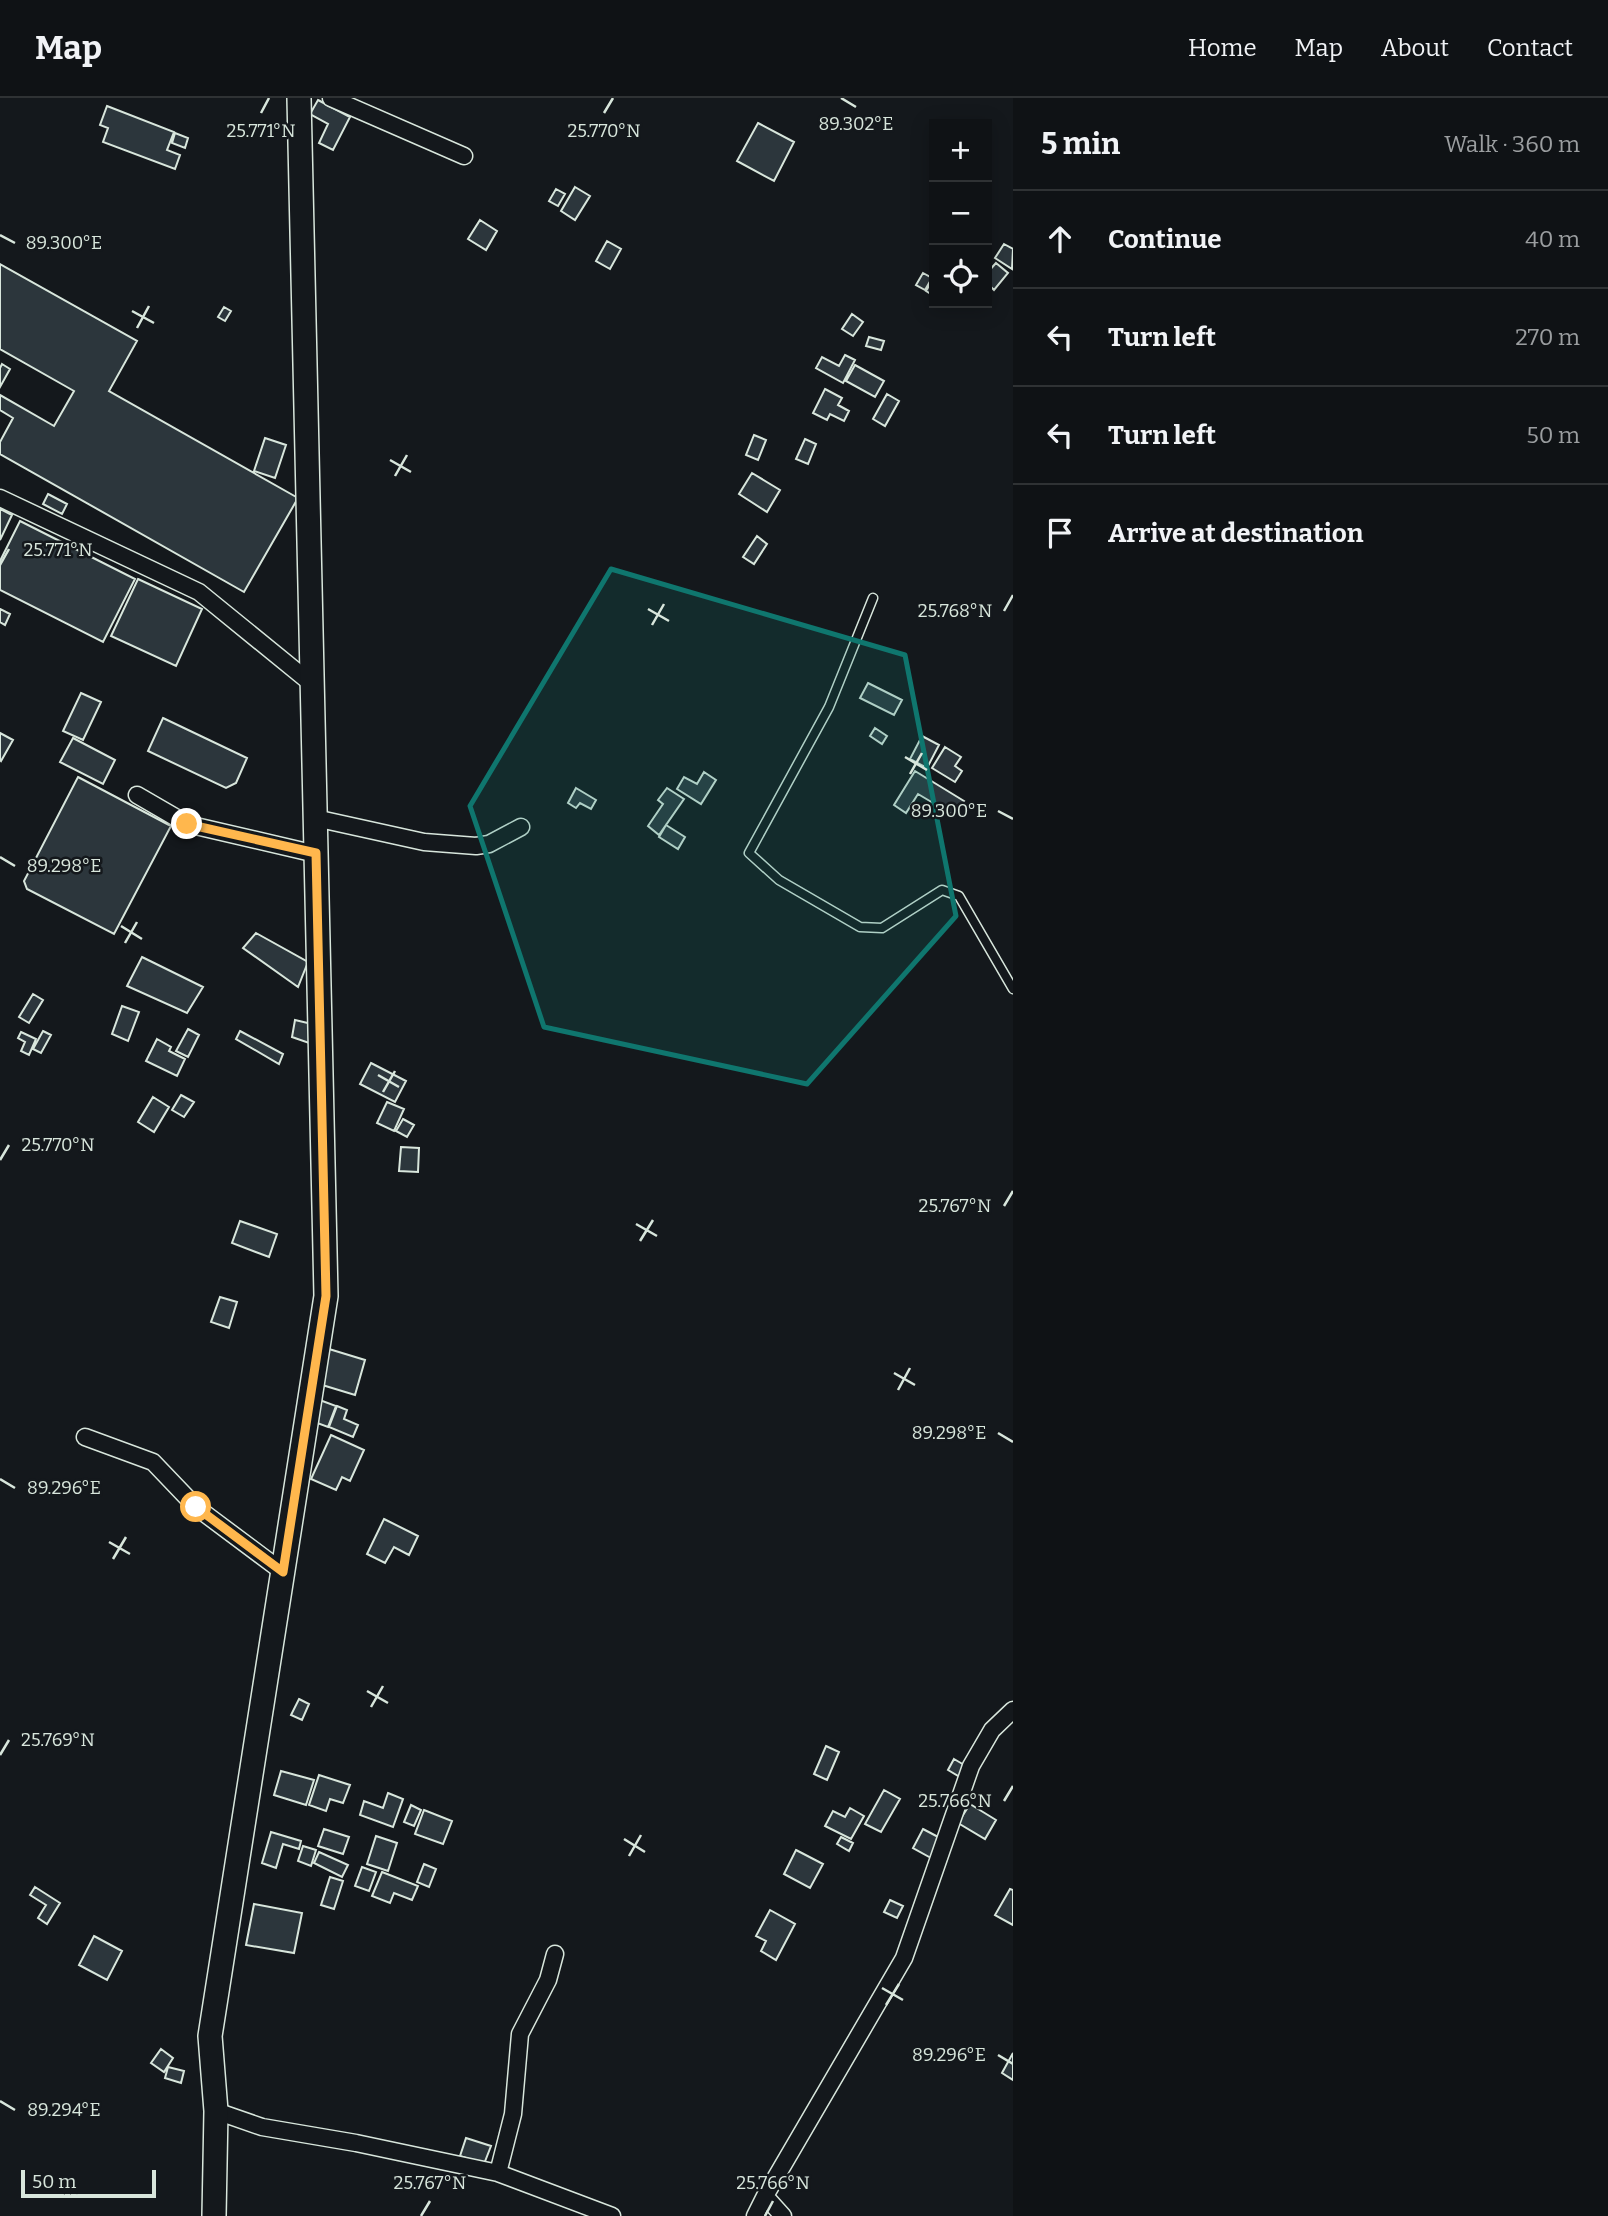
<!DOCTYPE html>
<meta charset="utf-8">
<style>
body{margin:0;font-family:Bitter,serif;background:#1d2022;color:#f1f3f6}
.controls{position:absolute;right:21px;top:21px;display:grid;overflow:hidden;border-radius:0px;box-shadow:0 4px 18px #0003}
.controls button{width:63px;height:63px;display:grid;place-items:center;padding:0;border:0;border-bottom:2px solid #2f3234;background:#0f1215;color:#f1f3f6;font:35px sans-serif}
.scale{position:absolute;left:21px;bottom:18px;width:135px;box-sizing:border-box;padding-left:7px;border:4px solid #d8e6dc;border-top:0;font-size:19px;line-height:24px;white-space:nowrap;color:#d8e6dc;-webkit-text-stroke:5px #14181c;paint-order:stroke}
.stop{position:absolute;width:21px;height:21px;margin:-16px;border:5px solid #ffb74d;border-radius:50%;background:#fff}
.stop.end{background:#ffb74d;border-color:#fff;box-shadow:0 2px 7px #0008}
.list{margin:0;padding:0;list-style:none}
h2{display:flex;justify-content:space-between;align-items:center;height:91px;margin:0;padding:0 28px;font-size:30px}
h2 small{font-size:23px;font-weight:400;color:#9b9ea0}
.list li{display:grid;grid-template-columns:46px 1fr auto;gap:21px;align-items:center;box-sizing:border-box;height:98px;padding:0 28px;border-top:2px solid #2f3234}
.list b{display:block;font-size:26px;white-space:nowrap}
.list em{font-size:23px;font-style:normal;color:#9b9ea0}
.icon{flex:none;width:38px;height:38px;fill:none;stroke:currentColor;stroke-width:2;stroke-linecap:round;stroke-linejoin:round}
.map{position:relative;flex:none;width:1013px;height:2118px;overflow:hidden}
header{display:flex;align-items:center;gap:42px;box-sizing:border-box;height:98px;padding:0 35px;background:#0f1215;border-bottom:2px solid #2f3234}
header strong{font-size:33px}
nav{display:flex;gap:38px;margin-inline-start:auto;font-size:24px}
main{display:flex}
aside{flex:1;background:#0f1215}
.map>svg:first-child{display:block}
.building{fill:#2c363c;stroke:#d8e6dc;stroke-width:2}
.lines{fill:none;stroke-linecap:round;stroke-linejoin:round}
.service-casing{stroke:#d8e6dc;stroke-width:11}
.minor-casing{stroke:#d8e6dc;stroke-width:19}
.secondary-casing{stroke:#d8e6dc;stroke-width:26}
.service{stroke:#14181c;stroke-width:8}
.minor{stroke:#14181c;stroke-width:16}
.secondary{stroke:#14181c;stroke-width:23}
.route{stroke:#ffb74d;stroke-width:9}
.marked{fill:#0f766e;fill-opacity:0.2;stroke:#0f766e;stroke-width:5;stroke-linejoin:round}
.ticks{fill:none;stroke:#d8e6dc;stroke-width:2.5}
.ticks-label{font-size:18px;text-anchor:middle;fill:#d8e6dc;stroke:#14181c;stroke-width:5;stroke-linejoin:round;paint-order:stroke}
</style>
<header>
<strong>Map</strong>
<nav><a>Home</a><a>Map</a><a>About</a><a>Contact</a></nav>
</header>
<main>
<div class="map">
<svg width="1013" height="2118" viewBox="0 0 1013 2118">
<rect width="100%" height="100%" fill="#14181c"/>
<path class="building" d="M318 2 350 19 333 52 319 45 328 26 310 16Z
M107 8 174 34 167 52 180 57 175 71 103 44 108 30 100 27Z
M758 25 794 44 774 83 737 63Z
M175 35 188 40 185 50 172 45Z
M575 89 590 98 575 122 561 113Z
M556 91 565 96 558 108 549 103Z
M480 122 497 133 486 152 468 141Z
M607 143 621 151 610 171 596 163Z
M1004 146 1013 151 1012 171 995 160Z
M996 165 1008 175 994 192 987 185V175Z
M0 166 137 243 109 293 298 400 244 494 0 356V344L13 320 0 312V297L54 328 74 293 0 251Z
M923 175 932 180 925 192 916 187Z
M934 179V198L926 193Z
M224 209 231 213 225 223 218 219Z
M852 216 863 224 853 238 842 231Z
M869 239 884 243 881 252 866 248Z
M845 257 855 262 843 285 816 270 822 259 839 268Z
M2 266 10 271 0 289V270Z
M855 267 884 283 875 299 846 283Z
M825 291 842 300 838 307 849 313 844 323 830 316 827 322 813 315Z
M887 296 899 303 885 328 873 321Z
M754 337 766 342 758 362 746 357Z
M265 340 286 347 275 380 254 373Z
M805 341 816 346 808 366 796 361Z
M752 375 780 392 767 414 739 396Z
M48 396 67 406 62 416 43 406Z
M0 411 12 417 0 442Z
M20 423 135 481 103 544 0 492V463Z
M757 438 767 446 754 466 743 459Z
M138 481 202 511 176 568 111 538Z
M0 511 10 516 5 527 0 524Z
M868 585 902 602 894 617 860 600Z
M81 595 101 604 83 642 63 633Z
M163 620 247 660 236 685 226 690 148 653Z
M875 630 887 638 882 646 870 638Z
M0 635 13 642 1 663 0 662Z
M922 638 939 647 927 670 910 661Z
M73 640 115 662 103 686 60 664Z
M945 649 961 659 955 668 962 673 955 684 932 670Z
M915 673 964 703 955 718 918 696 906 715 894 707Z
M704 674 716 682 701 706 677 691 684 679 697 686Z
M78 679 171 728 114 836 27 791 24 783Z
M576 690 596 702 591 711 580 705 576 710 568 705Z
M667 690 684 701 659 737 648 728 663 706 658 702Z
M666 727 685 739 678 751 659 739Z
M256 835 308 864 298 889 243 850Z
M142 859 203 889 187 915 127 888Z
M33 896 43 902 29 925 19 919Z
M122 908 139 914 128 943 112 936Z
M295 922 312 926 309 945 292 939Z
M188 931 199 937 188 959 176 953Z
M43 933 51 937 41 955 33 951Z
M240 933 283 956 279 966 236 941Z
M21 934 36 941 29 957 21 953 25 944 18 940Z
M157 941 171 949 169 953 185 961 177 978 146 963Z
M371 965 406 983 395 1004 360 986Z
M181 997 194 1004 184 1019 172 1012Z
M153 999 169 1009 154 1034 138 1024Z
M387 1004 404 1011 394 1033 377 1025Z
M403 1021 414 1027 407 1039 396 1033Z
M401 1049 419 1050 418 1074 399 1073Z
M240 1123 277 1136 269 1159 232 1145Z
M220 1199 237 1204 229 1230 211 1224Z
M329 1251 365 1262 355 1297 319 1286Z
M317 1301 336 1308 328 1329 309 1322Z
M337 1308 347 1312 344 1321 358 1327 353 1339 329 1329Z
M331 1337 364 1352 350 1383 342 1379 336 1392 311 1381Z
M384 1421 418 1438 409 1457 394 1449 385 1465 367 1456Z
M299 1601 309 1606 302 1622 291 1617Z
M826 1648 839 1654 827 1682 814 1676Z
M954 1661 966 1668 960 1679 948 1672Z
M281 1673 314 1682 306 1707 274 1697Z
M319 1677 350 1687 343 1705 330 1701 326 1713 309 1707Z
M884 1692 900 1701 881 1734 865 1726Z
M388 1695 403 1701 393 1729 360 1717 364 1703 383 1710Z
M970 1706 996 1722 985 1741 958 1725Z
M411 1707 421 1712 414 1728 404 1724Z
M850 1710 864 1718 851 1741 825 1728 833 1713 845 1719Z
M424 1712 452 1723 443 1746 415 1736Z
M324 1731 349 1739 343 1756 318 1748Z
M923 1731 942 1741 931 1760 913 1750Z
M271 1734 301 1743 299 1751 283 1746 276 1770 262 1765Z
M376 1738 397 1745 388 1773 367 1766Z
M841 1739 853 1745 849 1753 837 1746Z
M303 1748 316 1752 311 1768 298 1763Z
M796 1752 823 1766 810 1790 784 1776Z
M319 1754 348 1767 342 1779 314 1765Z
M424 1766 436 1771 429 1789 417 1784Z
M362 1769 376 1774 369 1793 355 1788Z
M382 1774 418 1788 412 1802 394 1795 390 1805 372 1798Z
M330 1779 343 1783 334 1811 321 1807Z
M35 1789 60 1805 47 1826 38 1820 46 1807 30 1797Z
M1010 1791 1013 1792V1827L995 1817Z
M890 1802 903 1808 897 1820 884 1814Z
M254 1806 302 1815 294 1855 246 1847Z
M770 1812 795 1826 776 1862 761 1853 766 1843 756 1838Z
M94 1838 122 1853 107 1882 79 1867Z
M161 1951 173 1960 164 1974 151 1965Z
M1013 1955V1982L1002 1975Z
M168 1969 184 1973 181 1985 165 1980Z
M466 2040 491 2048 484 2066 460 2058Z"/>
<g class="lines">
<defs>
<path id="service" d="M873 500 829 609 749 755 779 782 860 829 882 830 942 792 959 798 1013 891"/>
<path id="minor" d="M331 0 464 58
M0 400 199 494 312 586
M137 697 187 726 316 756
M315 720 424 744 476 748 489 746 521 729
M85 1339 153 1364 196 1409 283 1474
M216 2013 262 2029 356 2045 498 2075 612 2118
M498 2075 513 2016 520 1936 548 1882 555 1856
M755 2118 765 2098
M783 2118 765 2098 904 1860 971 1668 992 1632 1013 1612"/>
<path id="secondary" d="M214 2118 216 2013 210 1938 326 1198 299 0"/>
</defs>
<use href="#service" class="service-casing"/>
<use href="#minor" class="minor-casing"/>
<use href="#secondary" class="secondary-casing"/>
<use href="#service" class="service"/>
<use href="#minor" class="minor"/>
<use href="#secondary" class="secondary"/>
</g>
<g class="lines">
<path class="route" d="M187 726 316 755 326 1198 283 1474 196 1409"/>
</g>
<path class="marked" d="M611 471 905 557 956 818 807 986 544 929 470 708Z"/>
<path class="ticks" d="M841 0 856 9M261 15 269 0M604 15 613 0M0 137 15 145M132 213 154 225M137 230 149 208M390 362 411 374M395 378 407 357M0 467 9 451M648 511 669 523M1004 513 1013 497M652 527 664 506M905 659 927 672M910 676 922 655M998 713 1013 721M0 759 15 768M121 828 142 841M125 845 137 824M378 977 399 989M383 994 395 973M0 1062 9 1047M1004 1108 1013 1093M636 1126 657 1138M640 1143 653 1122M894 1275 915 1287M898 1292 910 1270M998 1335 1013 1344M0 1381 15 1390M109 1444 130 1456M113 1461 126 1439M367 1593 388 1605M371 1609 383 1588M0 1657 9 1642M1004 1703 1013 1688M624 1741 645 1754M629 1758 641 1737M882 1890 903 1902M886 1907 899 1886M998 1957 1013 1966M0 2003 15 2012M421 2118 430 2103M765 2118 773 2103"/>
<g class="ticks-label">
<text x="856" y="32">89.302°E</text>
<text x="261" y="39">25.771°N</text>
<text x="604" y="39">25.770°N</text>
<text x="64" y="151">89.300°E</text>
<text x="58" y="458">25.771°N</text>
<text x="955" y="519">25.768°N</text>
<text x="949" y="719">89.300°E</text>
<text x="64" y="774">89.298°E</text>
<text x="58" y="1053">25.770°N</text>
<text x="955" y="1114">25.767°N</text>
<text x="949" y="1341">89.298°E</text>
<text x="64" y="1396">89.296°E</text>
<text x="58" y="1648">25.769°N</text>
<text x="955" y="1709">25.766°N</text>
<text x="949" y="1963">89.296°E</text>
<text x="64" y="2018">89.294°E</text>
<text x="430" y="2091">25.767°N</text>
<text x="773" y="2091">25.766°N</text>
</g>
</svg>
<div class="controls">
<button>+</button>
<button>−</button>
<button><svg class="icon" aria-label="locate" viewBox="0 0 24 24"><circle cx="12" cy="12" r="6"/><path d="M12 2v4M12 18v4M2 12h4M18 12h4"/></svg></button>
</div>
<div class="scale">50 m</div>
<div class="stop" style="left:196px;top:1409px"></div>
<div class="stop end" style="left:187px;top:726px"></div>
</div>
<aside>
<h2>5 min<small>Walk · 360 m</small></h2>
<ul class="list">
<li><svg class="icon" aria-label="ahead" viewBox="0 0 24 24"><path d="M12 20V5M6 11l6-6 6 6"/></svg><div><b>Continue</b></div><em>40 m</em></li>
<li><svg class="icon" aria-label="left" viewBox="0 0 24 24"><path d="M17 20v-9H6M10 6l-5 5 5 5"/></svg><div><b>Turn left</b></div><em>270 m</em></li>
<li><svg class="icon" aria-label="left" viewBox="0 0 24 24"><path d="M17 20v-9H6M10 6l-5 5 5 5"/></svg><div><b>Turn left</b></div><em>50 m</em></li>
<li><svg class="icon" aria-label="arrive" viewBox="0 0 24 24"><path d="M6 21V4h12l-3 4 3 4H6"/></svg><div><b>Arrive at destination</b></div></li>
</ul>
</aside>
</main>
